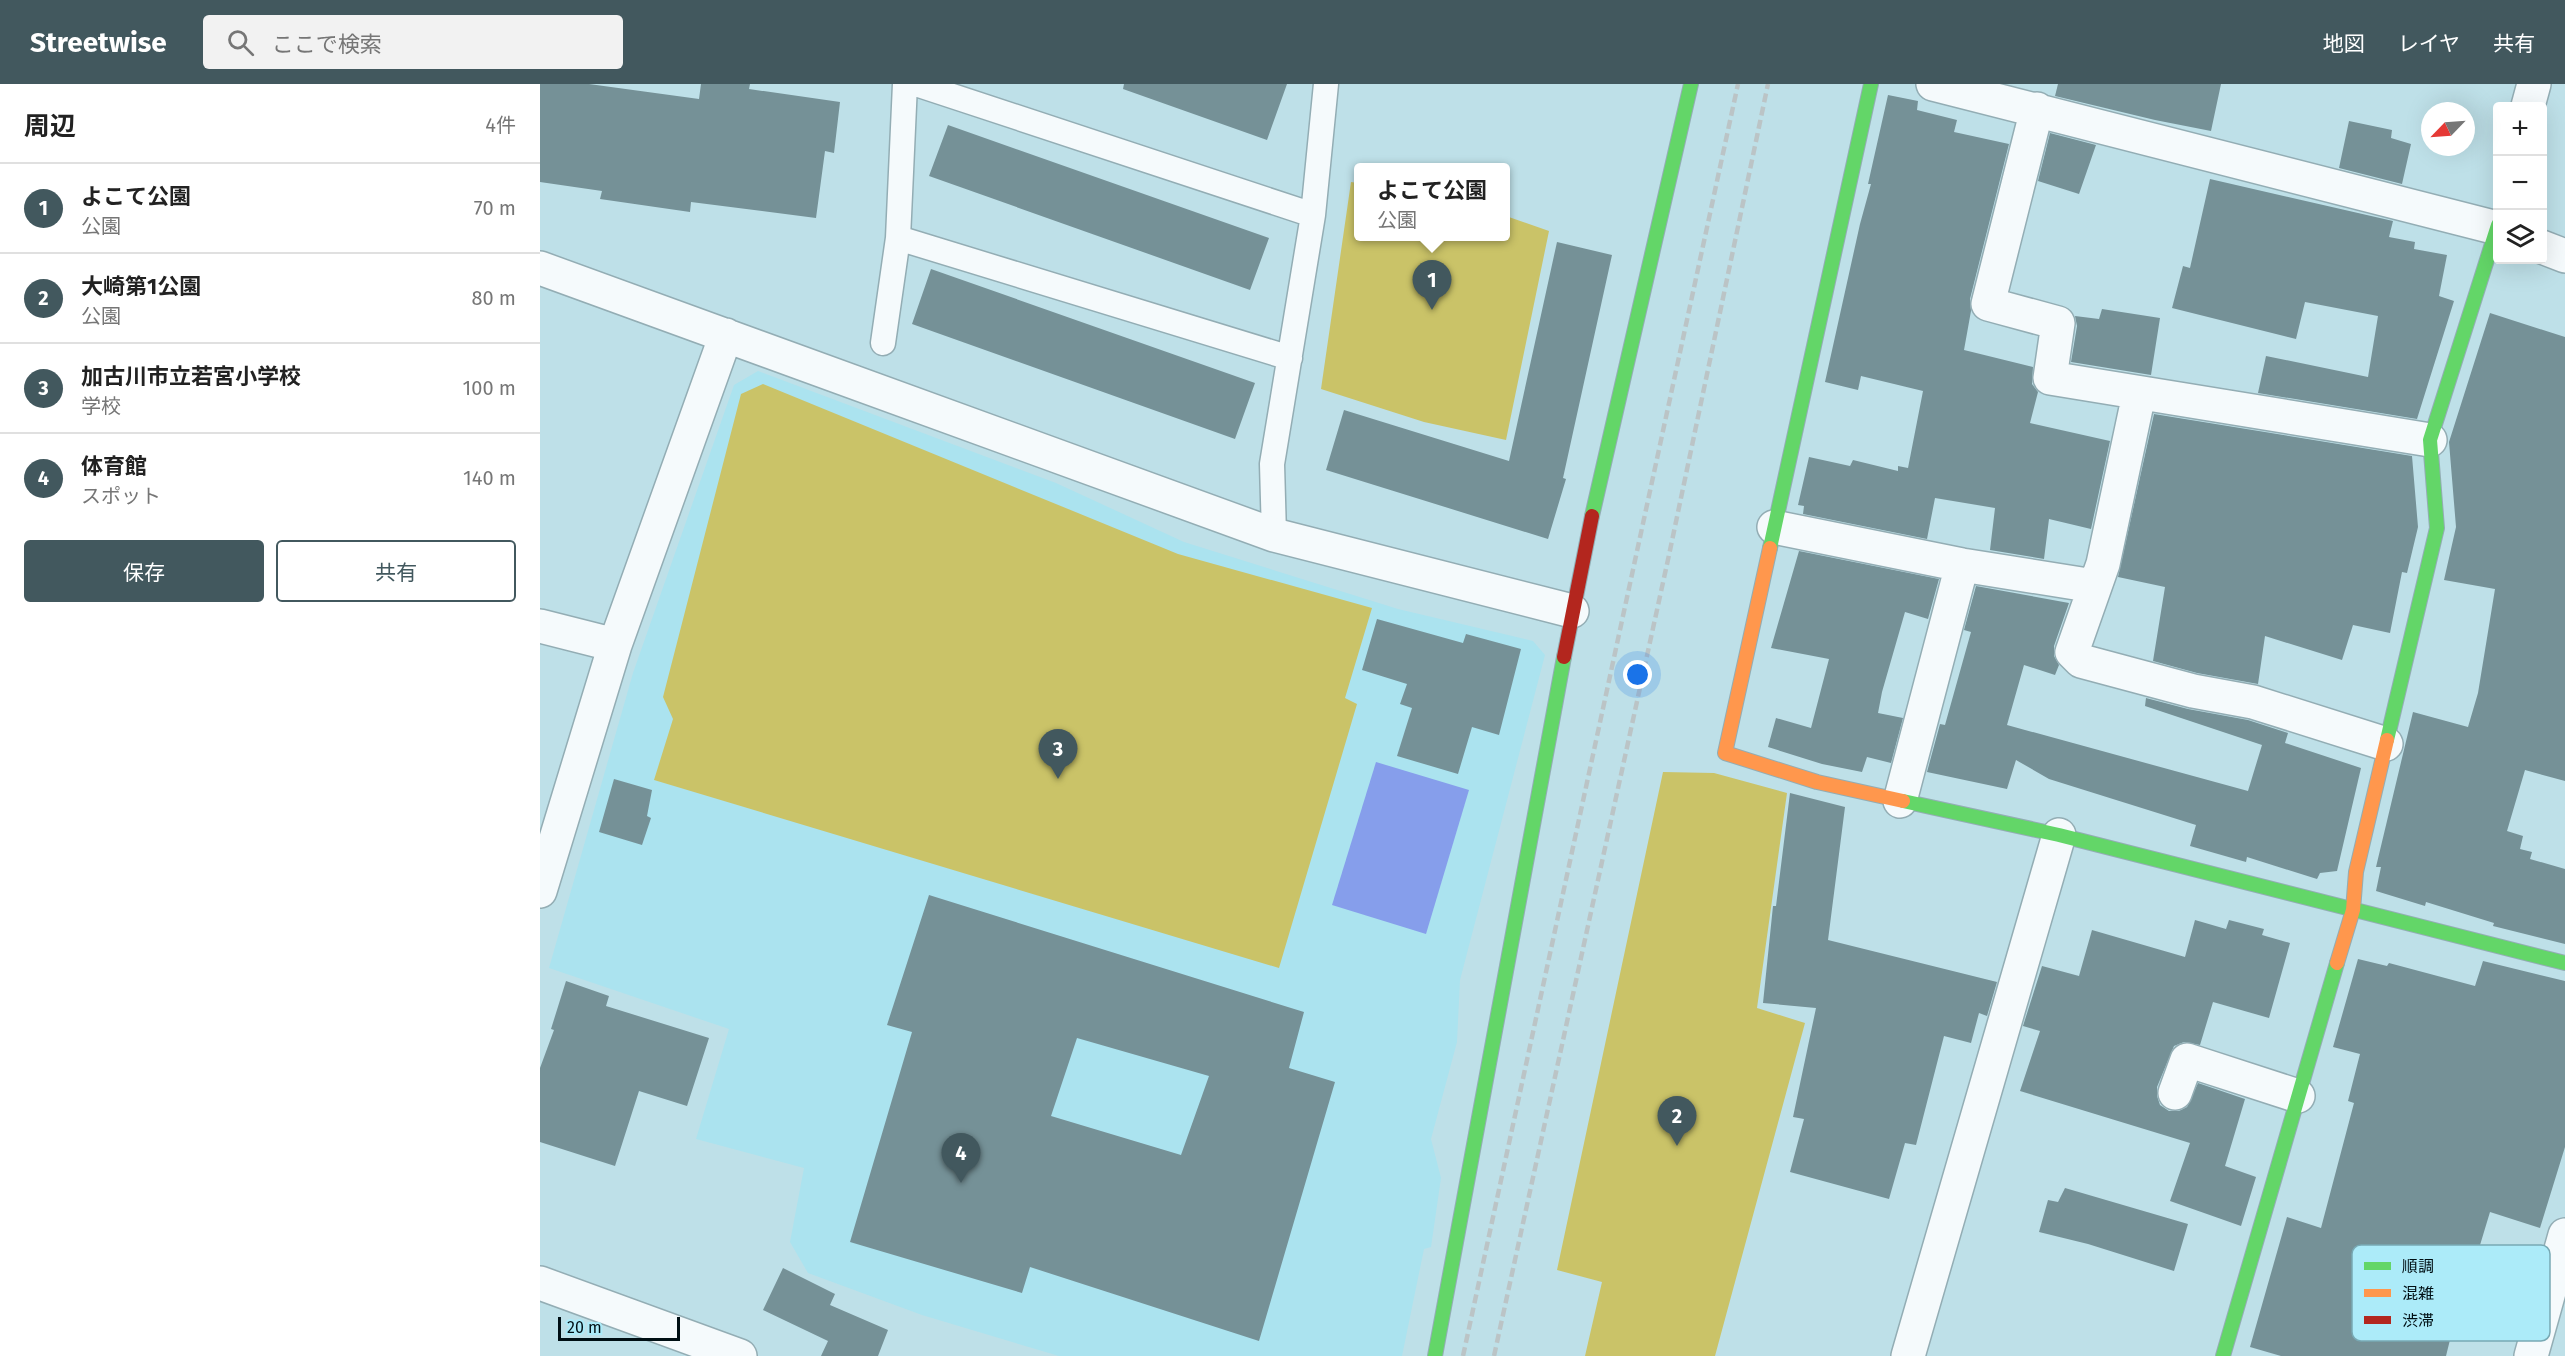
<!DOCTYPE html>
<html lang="ja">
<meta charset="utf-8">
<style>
body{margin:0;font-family:"Fira Sans","Noto Sans JP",sans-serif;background:#f2f2f2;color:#222}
.controls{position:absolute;right:18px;top:18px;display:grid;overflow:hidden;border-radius:6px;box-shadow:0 6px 24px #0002}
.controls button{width:54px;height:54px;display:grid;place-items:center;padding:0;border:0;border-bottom:2px solid #e0e0e0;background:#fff;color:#222;font:30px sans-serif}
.compass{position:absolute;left:1881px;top:18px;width:54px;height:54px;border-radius:50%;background:#fff;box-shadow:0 6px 24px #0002;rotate:245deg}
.scale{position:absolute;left:18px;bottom:15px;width:122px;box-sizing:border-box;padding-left:6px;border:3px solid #000f14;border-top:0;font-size:16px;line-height:21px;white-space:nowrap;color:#000f14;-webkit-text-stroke:4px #acebf9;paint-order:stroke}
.you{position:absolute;left:1098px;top:591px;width:21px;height:21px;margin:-15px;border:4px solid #fff;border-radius:50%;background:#1a73e8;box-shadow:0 0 0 9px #1a73e833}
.badge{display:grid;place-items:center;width:39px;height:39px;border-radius:50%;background:#42585e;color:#fff;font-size:20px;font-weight:700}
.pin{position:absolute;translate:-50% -50px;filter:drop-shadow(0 2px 3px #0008)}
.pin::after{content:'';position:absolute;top:32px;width:21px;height:18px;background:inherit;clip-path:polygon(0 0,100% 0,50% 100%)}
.popup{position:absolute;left:814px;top:79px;width:156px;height:78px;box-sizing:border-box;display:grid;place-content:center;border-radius:6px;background:#fff;filter:drop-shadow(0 2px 4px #0005);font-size:20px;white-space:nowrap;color:#767676}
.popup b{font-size:22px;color:#222}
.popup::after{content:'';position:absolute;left:50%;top:100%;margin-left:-12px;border:12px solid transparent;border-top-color:#fff}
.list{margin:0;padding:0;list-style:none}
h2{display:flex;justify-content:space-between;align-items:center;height:78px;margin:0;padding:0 24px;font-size:26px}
h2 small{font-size:20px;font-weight:400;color:#767676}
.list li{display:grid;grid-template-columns:39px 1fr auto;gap:18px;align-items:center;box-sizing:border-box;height:90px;padding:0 24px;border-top:2px solid #e0e0e0}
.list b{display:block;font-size:22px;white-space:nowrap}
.list p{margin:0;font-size:20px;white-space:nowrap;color:#767676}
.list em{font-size:20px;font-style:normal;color:#767676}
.actions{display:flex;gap:12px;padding:18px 24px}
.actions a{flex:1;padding:14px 0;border:2px solid #42585e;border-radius:6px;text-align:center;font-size:21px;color:#42585e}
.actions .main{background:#42585e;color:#fff}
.icon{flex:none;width:33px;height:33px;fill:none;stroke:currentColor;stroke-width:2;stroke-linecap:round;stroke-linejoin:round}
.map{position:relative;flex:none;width:2025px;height:1272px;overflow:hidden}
header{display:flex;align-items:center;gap:36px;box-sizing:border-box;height:84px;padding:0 30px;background:#42585e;color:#fff}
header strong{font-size:28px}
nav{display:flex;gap:33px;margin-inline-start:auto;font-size:21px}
.search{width:420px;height:54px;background:#f2f2f2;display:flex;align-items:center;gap:15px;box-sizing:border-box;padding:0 21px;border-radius:6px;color:#767676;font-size:22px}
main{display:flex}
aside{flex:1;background:#fff}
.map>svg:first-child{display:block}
.built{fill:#abe3ef}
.green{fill:#cac368}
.water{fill:#869eeb}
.building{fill:#759197;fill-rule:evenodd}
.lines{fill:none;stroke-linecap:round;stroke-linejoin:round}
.lane-casing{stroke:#93adb4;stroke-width:27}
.street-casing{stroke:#93adb4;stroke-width:36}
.fast-casing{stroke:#93adb4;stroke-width:16}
.slow-casing{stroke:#93adb4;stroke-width:16}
.jam-casing{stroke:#93adb4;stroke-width:16}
.lane{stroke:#f5fafc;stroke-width:24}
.street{stroke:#f5fafc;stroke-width:33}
.fast{stroke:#63d668;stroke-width:14}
.slow{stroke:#ff974d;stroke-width:14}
.jam{stroke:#b3261e;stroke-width:14}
.rail{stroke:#bbc4c6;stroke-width:4.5;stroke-dasharray:9 4.5;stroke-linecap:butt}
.key{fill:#acebf9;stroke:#78a9b4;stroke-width:1.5}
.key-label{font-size:16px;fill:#000f14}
</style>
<header>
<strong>Streetwise</strong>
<div class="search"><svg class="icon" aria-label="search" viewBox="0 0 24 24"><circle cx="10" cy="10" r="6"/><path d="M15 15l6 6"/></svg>ここで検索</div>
<nav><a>地図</a><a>レイヤ</a><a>共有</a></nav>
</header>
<main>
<aside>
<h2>周辺<small>4件</small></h2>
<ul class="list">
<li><span class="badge">1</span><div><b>よこて公園</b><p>公園</p></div><em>70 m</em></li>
<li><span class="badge">2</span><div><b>大崎第1公園</b><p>公園</p></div><em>80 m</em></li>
<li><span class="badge">3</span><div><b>加古川市立若宮小学校</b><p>学校</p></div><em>100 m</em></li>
<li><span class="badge">4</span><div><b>体育館</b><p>スポット</p></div><em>140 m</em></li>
</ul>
<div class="actions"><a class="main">保存</a><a>共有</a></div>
</aside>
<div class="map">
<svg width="2025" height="1272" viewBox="0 0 2025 1272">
<rect width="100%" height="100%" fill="#bee0e8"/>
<path class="built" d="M218 287 516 399 644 458 858 525 993 557 1005 571 920 896 917 958 891 1055 901 1094 891 1163 884 1165 862 1272H519L382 1231 268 1189 250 1158 264 1084 156 1055 189 945 9 884 93 589 194 301Z"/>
<path class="green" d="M811 98 818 99V152H966V132L1009 147 966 356 884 338 781 305Z
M223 300 638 470 832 524 805 614 817 620 739 884 114 696 133 635 123 613 201 310Z
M1123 688 1174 689 1247 709 1217 924 1265 939 1175 1272H1045L1062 1198 1017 1186Z"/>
<path class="water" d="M836 678 929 706 886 850 792 821Z"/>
<path class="building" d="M0 0H49L159 15 161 0H210L209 5 300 18 294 69 285 67 276 134 151 118 150 128 60 115 62 107 0 98Z
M584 0H747L727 56 583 5Z
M1518 0H1681L1671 47 1615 36 1515 12Z
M1348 11 1378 17 1377 26 1417 36 1414 48 1469 60 1430 215 1431 227 1424 266 1493 283 1492 300 1498 308 1490 339 1570 357 1551 445 1509 435 1504 475 1450 466 1455 424 1395 414 1387 455 1263 430 1264 422 1258 421 1269 373 1310 382 1313 376 1358 387V382L1368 384 1383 307 1321 292 1318 306 1285 298 1320 140 1331 100H1328Z
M1809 37 1852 46 1851 54 1871 60 1862 100 1799 84Z
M408 41 729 154 710 206 389 92Z
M1510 49 1556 61 1539 110 1498 97Z
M1670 95 1853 137 1849 153 1875 158 1874 165 1907 171 1899 212 1914 217 1877 335 1718 309 1726 272 1828 293 1838 232 1765 218 1756 255 1632 224 1643 182 1650 184Z
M1017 158 1072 171 1023 394 1026 395 1008 455 786 386 804 326 969 377Z
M391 185 715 299 695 355 372 240Z
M1562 225 1620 234 1611 291 1531 278 1537 242 1535 232 1559 235Z
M1950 229 2025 253V697L1985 686 1967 747 1983 752 1980 765 1992 768 1990 775 2025 785V860L1953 842 1954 839 1886 818 1885 822 1836 807 1841 783H1836L1873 628 1928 643 1938 609 1955 505 1904 496 1916 443 1909 358Z
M1614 330 1872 372 1878 443 1867 489 1862 488 1850 549 1813 541 1802 576 1725 552 1718 600 1657 589 1613 577 1625 503 1578 493Z
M1259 467 1399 495 1388 535 1365 528 1342 608 1338 629 1363 634 1351 679 1327 673 1322 688 1282 680 1228 663 1236 634 1271 644 1289 575 1231 564Z
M1436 502 1529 519 1514 562V572L1519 581 1515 591 1484 581 1467 641 1708 707 1722 661 1605 622 1606 614 1648 625 1708 636 1748 649 1745 659 1821 684 1797 787 1780 789 1777 795 1707 773 1706 778 1650 762 1656 741 1509 695 1476 676 1467 705 1387 688 1400 640 1405 641 1431 548 1424 546Z
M837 535 923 559 926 550 981 565 959 651 932 643 918 690 857 672 872 624 860 620 867 600 822 586Z
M74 695 112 706 107 732 111 734 102 761 59 748Z
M1250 709 1305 723 1288 856 1457 898 1447 932 1439 929 1431 959 1404 952 1376 1061 1365 1059 1349 1115 1250 1088 1264 1035 1253 1033 1276 924 1223 919 1233 822H1236Z
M389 811 764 928 749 984 795 998 719 1257 490 1183 482 1209 310 1158 372 948 347 941ZM537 954 669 992 641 1071 511 1032Z
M1655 836 1686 845 1689 836 1724 845 1722 851 1750 859 1729 934 1673 918 1660 961 1644 958 1634 962 1617 1003V1012L1620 1021 1629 1027H1639L1647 1023 1658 999 1705 1015 1685 1082 1716 1093 1701 1142 1630 1117 1650 1059 1480 1007 1500 947 1483 942 1502 882 1539 892 1552 846 1645 873Z
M1818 875 1847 882 1849 879 1935 902 1943 877 2025 897V1063L2000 1144 1950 1128 1934 1181 1929 1179 1906 1272H1741L1710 1263 1747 1133 1781 1144 1814 1019 1808 1017 1820 970 1793 963Z
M26 897 69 912 66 922 169 954 147 1022 99 1007 75 1082 0 1058V984L14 946 11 945Z
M1525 1104 1648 1140 1634 1187 1548 1160 1499 1148 1508 1116 1518 1118Z
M243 1184 295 1210 290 1221 348 1246 338 1272H281L288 1257 223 1226Z"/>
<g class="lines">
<defs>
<path id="lane" d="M376 0 773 131
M358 154 750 274
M343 259 358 154 365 0
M734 451 732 380 773 131 786 0"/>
<path id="street" d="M1393 0 1957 144
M1988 22 1994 0
M1497 25 1448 220 1518 239 1510 294 1890 356
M2002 163 2025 172
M0 184 734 451 1032 527
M1599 310 1563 480 1532 568 1541 577 1653 607 1713 618 1846 660
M1234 443 1422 481 1554 502
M0 542 75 561
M1360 717 1422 481
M0 807 75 561 186 251
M1635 1009 1647 976 1758 1012
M0 1199 200 1272
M1368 1272 1519 751
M1991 1272 2025 1151"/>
<path id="fast" d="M1052 432 1151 0
M1230 464 1331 0
M1847 656 1897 444 1890 356 1958 141
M1363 717 1519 751 2025 879
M895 1272 1024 573
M1683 1272 1797 879"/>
<path id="slow" d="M1230 464 1185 669 1277 698 1363 717
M1797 879 1813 826 1816 788 1847 656"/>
<path id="jam" d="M1024 573 1052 432"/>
</defs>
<use href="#lane" class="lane-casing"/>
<use href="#street" class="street-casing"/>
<use href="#fast" class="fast-casing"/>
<use href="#slow" class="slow-casing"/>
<use href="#jam" class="jam-casing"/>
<use href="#lane" class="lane"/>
<use href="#street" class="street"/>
<use href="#fast" class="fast"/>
<use href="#slow" class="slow"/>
<use href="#jam" class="jam"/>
<path class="rail" d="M923 1272 1198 0
M954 1272 1129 471 1228 0"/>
</g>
<rect x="1812" y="1161" width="198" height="96" rx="9" class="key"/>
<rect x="1824" y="1178" width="27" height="8" fill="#63d668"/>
<rect x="1824" y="1205" width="27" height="8" fill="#ff974d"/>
<rect x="1824" y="1232" width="27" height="8" fill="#b3261e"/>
<g class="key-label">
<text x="1862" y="1188">順調</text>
<text x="1862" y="1215">混雑</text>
<text x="1862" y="1242">渋滞</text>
</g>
</svg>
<div class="controls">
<button>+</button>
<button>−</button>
<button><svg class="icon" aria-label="layers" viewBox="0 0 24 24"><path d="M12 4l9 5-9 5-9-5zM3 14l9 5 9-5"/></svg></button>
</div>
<svg class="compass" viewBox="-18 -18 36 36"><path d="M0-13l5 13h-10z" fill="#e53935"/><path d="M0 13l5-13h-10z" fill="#767676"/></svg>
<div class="scale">20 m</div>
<div class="you"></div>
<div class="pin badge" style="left:892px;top:226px">1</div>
<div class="popup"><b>よこて公園</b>公園</div>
<div class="pin badge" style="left:1137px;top:1062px">2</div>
<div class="pin badge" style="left:518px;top:695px">3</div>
<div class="pin badge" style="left:421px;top:1099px">4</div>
</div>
</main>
